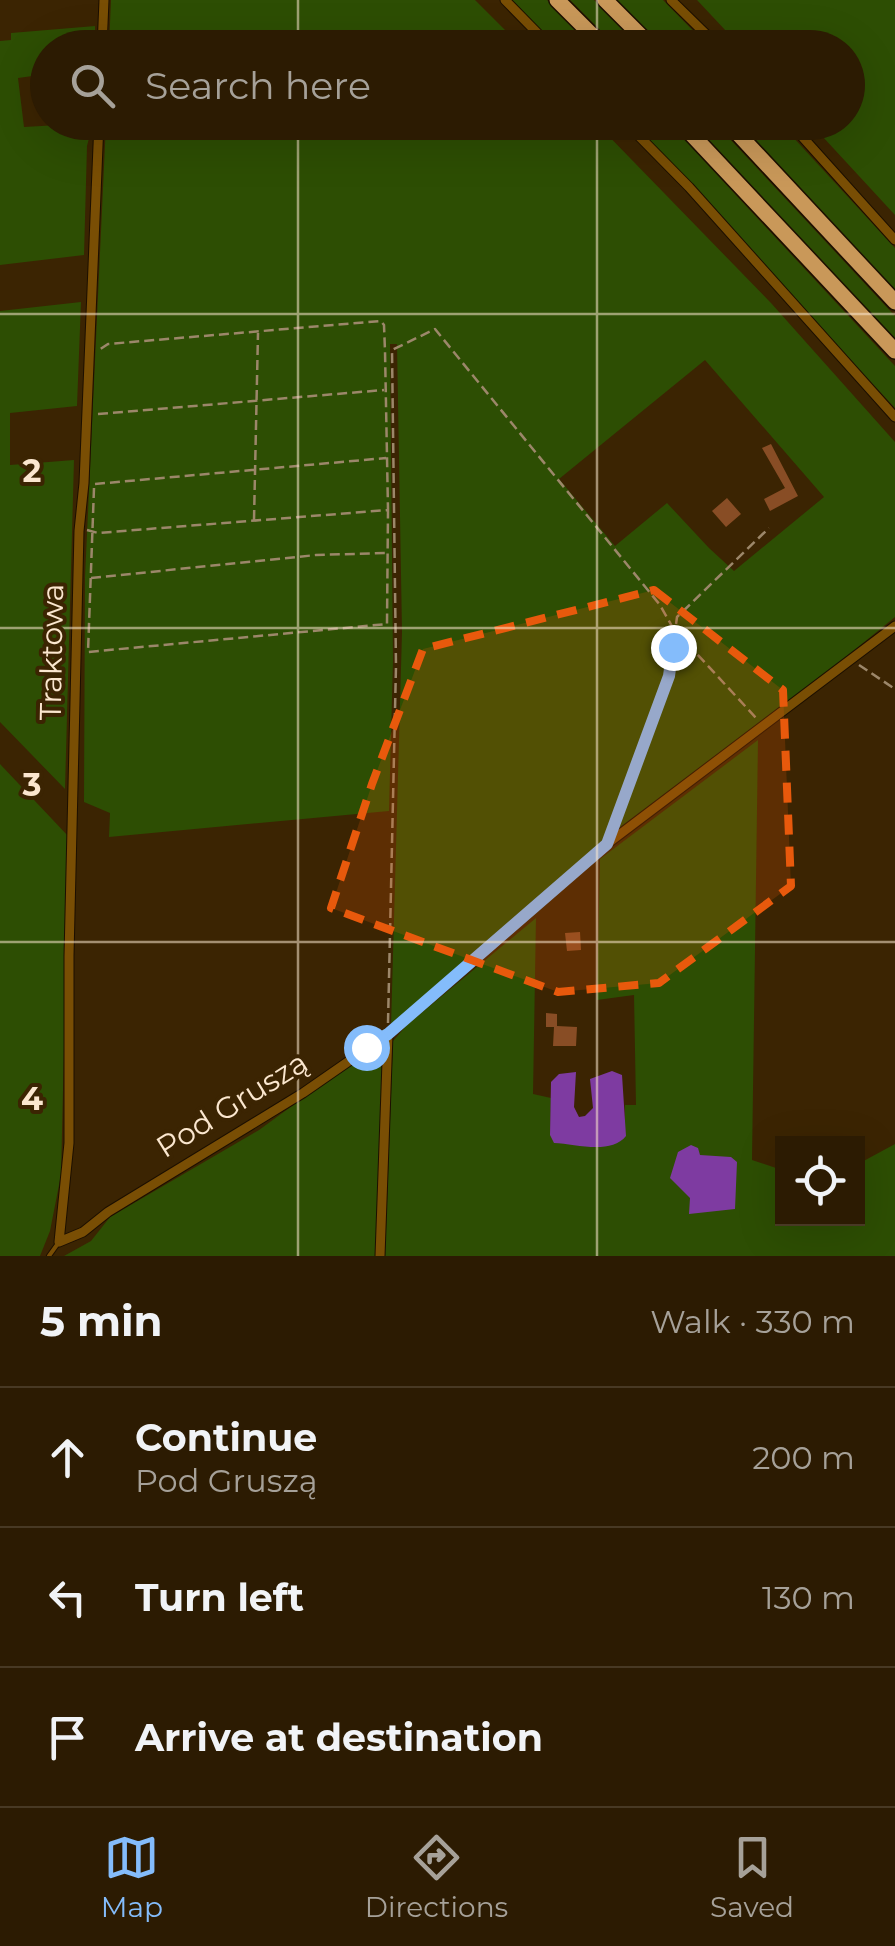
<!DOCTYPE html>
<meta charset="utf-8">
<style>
body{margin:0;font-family:Montserrat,sans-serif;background:#34240c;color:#f1f3f6}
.controls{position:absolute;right:30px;bottom:30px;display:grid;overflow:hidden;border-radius:0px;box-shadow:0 10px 40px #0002}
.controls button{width:90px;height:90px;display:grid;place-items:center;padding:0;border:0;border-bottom:2px solid #483924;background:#2c1b02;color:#f1f3f6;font:50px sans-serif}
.stop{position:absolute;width:30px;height:30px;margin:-22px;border:8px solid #84bcfb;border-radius:50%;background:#fff}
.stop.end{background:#84bcfb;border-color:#fff;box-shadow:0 2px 10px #0008}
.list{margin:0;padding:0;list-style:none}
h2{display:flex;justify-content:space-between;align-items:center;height:130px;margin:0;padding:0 40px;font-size:42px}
h2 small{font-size:32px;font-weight:400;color:#a6a199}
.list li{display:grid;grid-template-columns:65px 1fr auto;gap:30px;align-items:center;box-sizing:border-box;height:140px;padding:0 40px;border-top:2px solid #483924}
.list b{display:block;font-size:38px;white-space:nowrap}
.list p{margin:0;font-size:32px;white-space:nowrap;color:#a6a199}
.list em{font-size:32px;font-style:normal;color:#a6a199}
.icon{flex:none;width:55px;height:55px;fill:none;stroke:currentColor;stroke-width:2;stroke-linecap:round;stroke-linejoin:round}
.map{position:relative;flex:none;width:895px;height:1256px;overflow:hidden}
.search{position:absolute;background:#2c1b02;box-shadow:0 10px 40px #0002;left:30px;right:30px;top:30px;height:110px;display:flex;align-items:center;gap:25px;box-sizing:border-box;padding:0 35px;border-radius:55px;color:#a6a199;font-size:38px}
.sheet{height:550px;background:#2c1b02}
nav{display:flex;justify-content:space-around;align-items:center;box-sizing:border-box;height:140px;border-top:2px solid #483924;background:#2c1b02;font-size:28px;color:#a6a199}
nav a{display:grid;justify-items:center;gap:5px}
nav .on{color:#84bcfb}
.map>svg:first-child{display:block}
.green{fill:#2d4e03;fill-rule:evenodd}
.water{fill:#7e3ba1}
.building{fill:#884d25}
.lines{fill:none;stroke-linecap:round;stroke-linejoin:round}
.service-casing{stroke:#1c0f00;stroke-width:6}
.minor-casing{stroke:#1c0f00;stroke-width:11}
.motorway-casing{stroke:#1c0f00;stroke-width:18}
.path{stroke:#9c876a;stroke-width:2.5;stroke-dasharray:10 5;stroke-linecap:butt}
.service{stroke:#794e04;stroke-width:4}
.minor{stroke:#794e04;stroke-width:9}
.motorway{stroke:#c99859;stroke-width:15}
.route{stroke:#84bcfb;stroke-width:12}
.marked{fill:#e8590c;fill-opacity:0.2;stroke:#e8590c;stroke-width:8;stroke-dasharray:20 12;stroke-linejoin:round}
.grid{fill:none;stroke:#fbe7cf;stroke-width:2.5;stroke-opacity:0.55}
.labels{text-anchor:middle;stroke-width:8;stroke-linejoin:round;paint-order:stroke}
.street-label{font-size:30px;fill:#fbe7cf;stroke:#3b2402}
.grid-label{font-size:32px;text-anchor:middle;font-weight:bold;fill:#fbe7cf;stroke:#3b2402;stroke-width:8;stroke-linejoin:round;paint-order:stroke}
</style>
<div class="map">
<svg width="895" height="1256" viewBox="0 0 895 1256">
<rect width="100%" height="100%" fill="#3b2402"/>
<path class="green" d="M111 0H475L522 47H109Z
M509 0H547L595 47H557Z
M570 0H594L642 47H617Z
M616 0H663L709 47H664Z
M697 0H895V215L810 123 848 122V48L741 47Z
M95 26V47L48 48 47 74 18 78 24 127 93 123 87 146 84 255 0 265V41L11 40V33Z
M106 123H596L771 303 895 442V617L391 1027 402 632 397 344H390L393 661 389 811 109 837 110 813 84 802 85 577ZM705 360 824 497 734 571 709 548 667 503 615 546 559 479Z
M632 123H669L895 366V408Z
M691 123H715L895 316V342Z
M736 123H780L895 248V293Z
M81 302 77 406 10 413V465L74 460 65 789 0 722V311Z
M758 740 752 1160 782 1170V1218H858V1164L895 1144V1256H385L393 1041 407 1025 536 918 533 1094 551 1098 550 1135 625 1136V1105H636L634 995 597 1000 600 859Z
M0 764 69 837 61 1175 50 1231 40 1256H0Z
M377 1054 383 1072 379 1256H64L91 1241 110 1217 259 1130 362 1055Z"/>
<path class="water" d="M612 1071 622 1075 626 1136C611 1155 576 1144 554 1143L550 1135 551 1082 559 1074 576 1072 574 1107 579 1117 585 1116 593 1108 590 1079Z
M691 1145 698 1148 700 1155 731 1157 737 1162 735 1209 689 1214 690 1198 670 1178 678 1152Z"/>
<path class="building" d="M771 444 798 496 770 511 764 499 785 488 762 448Z
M727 498 741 514 726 527 712 511Z
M580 932 581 950 567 951 565 933Z
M546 1013 557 1014V1026L577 1027 576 1046H553L554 1027H546Z"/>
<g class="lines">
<defs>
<path id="service" d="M49 1256 59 1242"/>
<path id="minor" d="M505 0 552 48
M671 0 720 48
M102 48 104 0
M625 122 689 187 895 417
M789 122 895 240
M59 1242 69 1143V956L79 531 84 483 99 122
M59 1242 83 1232 108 1212 303 1093 388 1034 607 844 895 626
M380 1256 388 1034"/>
<path id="motorway" d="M557 0 605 48
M605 0 653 48
M680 122 895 351
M727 122 895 302"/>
</defs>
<use href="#service" class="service-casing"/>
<use href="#minor" class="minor-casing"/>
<use href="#motorway" class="motorway-casing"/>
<path class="path" d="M98 414 384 390
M95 484 386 458
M94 488 88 652 387 624 388 510
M254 520 258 333
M87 530 98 533 388 510 385 351 384 325 381 321 108 344 99 350
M91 578 316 555 386 553
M859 665 895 689
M615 824 669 676 677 617 769 528
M388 1023 396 666 392 350 435 329 660 605 673 628 757 719"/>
<use href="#service" class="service"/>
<use href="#minor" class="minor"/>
<use href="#motorway" class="motorway"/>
</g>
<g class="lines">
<path class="route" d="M366 1047 388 1034 607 844 669 676 673 647"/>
</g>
<path class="marked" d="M654 590 783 690 791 886 659 983 558 992 331 908 372 784 423 649Z"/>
<path class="grid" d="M298 0V48M597 0V48M298 122V1256M597 122V1256M0 314H895M0 628H895M0 942H895"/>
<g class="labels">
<g class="street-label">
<text transform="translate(52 652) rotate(-89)" y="10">Traktowa</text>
<text transform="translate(232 1105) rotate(-32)" y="10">Pod Gruszą</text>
</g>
</g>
<g class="grid-label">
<text x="32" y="482">2</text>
<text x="32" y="796">3</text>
<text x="32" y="1110">4</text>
</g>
</svg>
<div class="controls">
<button><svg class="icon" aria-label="locate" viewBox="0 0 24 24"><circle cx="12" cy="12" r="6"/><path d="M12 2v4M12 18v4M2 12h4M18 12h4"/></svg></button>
</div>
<div class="stop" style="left:366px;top:1047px"></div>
<div class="stop end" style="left:673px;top:647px"></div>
<div class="search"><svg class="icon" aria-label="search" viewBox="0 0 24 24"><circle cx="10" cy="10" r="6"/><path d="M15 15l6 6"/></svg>Search here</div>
</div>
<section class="sheet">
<h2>5 min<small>Walk · 330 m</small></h2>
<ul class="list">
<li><svg class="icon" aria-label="ahead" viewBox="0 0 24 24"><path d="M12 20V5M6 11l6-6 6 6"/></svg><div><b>Continue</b><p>Pod Gruszą</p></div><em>200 m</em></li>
<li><svg class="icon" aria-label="left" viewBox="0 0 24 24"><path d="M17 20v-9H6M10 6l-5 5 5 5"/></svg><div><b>Turn left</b></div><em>130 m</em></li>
<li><svg class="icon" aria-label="arrive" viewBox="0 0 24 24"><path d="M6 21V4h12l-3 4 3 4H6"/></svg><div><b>Arrive at destination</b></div></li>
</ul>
</section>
<nav>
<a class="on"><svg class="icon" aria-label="map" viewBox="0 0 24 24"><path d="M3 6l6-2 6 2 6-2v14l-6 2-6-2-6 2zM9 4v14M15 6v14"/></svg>Map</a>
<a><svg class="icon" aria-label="directions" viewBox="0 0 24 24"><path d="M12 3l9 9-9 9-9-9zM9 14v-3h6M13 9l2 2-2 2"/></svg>Directions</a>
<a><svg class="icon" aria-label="saved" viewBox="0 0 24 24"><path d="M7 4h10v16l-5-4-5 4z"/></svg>Saved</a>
</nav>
